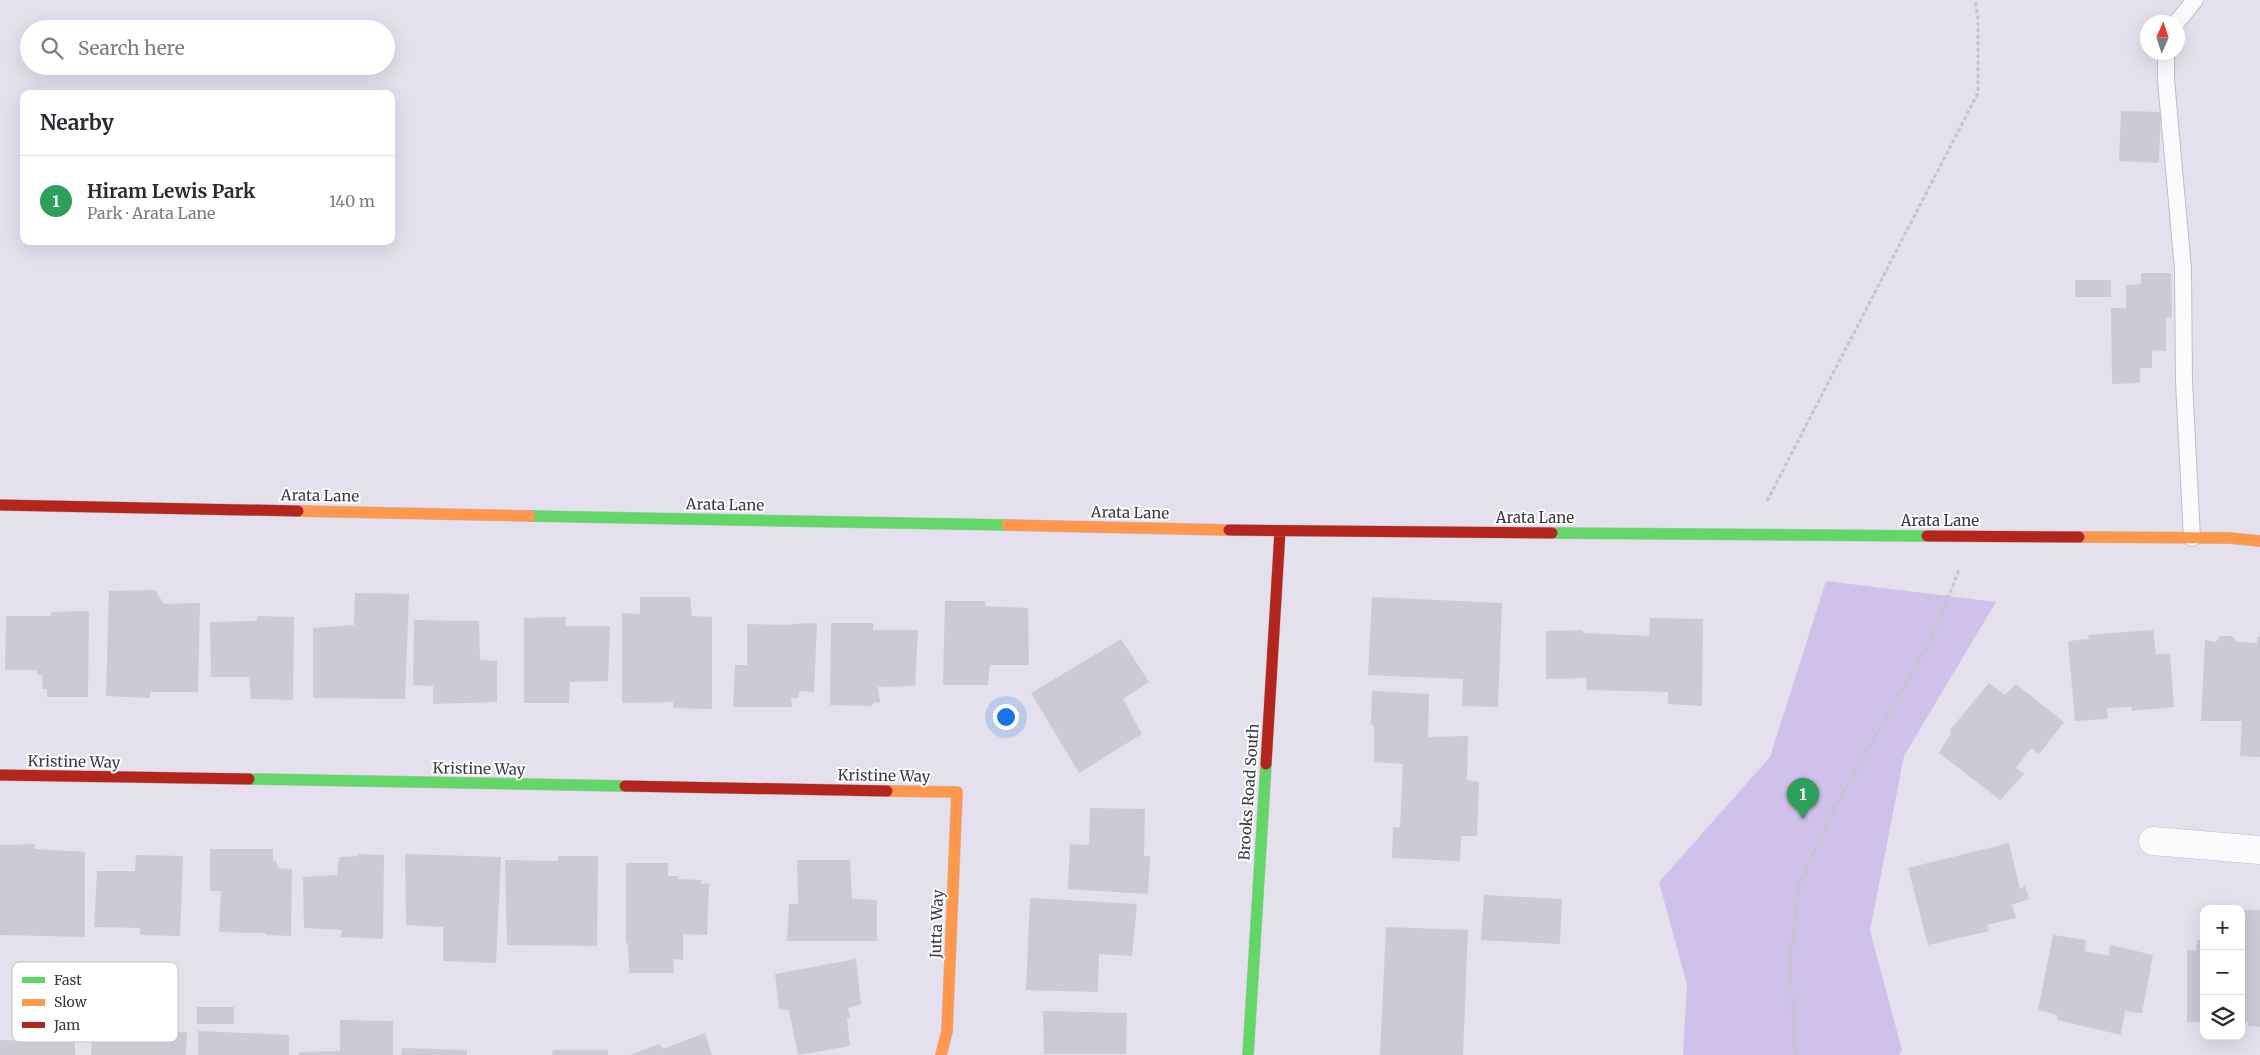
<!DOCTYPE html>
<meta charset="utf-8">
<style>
body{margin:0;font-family:Merriweather,serif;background:#f2f2f3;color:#2b2b33}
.controls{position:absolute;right:15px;bottom:15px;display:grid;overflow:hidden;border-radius:10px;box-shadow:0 5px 20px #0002}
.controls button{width:45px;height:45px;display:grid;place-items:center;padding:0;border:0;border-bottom:1px solid #e1e1e2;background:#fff;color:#2b2b33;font:25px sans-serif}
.compass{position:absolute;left:2140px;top:15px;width:45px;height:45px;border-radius:50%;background:#fff;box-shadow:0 5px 20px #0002;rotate:3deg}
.you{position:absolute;left:1005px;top:716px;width:18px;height:18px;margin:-12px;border:4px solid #fff;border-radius:50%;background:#1a73e8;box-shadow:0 0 0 8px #1a73e833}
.badge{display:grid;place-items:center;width:32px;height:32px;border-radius:50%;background:#b45309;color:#fff;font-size:16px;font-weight:700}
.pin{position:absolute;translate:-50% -41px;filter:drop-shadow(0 1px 2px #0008)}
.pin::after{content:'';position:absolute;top:26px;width:18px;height:15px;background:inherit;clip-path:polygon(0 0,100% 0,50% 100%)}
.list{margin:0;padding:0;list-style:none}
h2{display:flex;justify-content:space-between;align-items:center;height:65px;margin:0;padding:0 20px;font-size:21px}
h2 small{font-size:16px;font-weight:400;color:#7c7c81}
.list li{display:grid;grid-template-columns:32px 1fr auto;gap:15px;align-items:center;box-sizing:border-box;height:90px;padding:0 20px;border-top:1px solid #e1e1e2}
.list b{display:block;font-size:19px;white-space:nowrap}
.list p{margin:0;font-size:16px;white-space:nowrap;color:#7c7c81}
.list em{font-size:16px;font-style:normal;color:#7c7c81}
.icon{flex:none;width:28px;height:28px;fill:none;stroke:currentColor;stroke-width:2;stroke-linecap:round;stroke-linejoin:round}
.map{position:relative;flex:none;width:2260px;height:1055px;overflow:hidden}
.search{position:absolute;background:#fff;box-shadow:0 5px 20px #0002;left:20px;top:20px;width:375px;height:55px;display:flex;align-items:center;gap:12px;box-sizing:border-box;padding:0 18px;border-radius:28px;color:#7c7c81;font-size:19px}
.panel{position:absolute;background:#fff;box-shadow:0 5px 20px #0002;left:20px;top:90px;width:375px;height:155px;border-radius:10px}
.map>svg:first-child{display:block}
.green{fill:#d0c1ea}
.building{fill:#cdc9d5}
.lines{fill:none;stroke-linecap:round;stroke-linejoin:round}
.lane-casing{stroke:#c1bdc9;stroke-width:18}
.street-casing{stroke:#c1bdc9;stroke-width:29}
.fast-casing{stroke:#c1bdc9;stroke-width:12}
.slow-casing{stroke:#c1bdc9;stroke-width:12}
.jam-casing{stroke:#c1bdc9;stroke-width:12}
.path{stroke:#c6c4c9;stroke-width:3;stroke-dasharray:4 2.5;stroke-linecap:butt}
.lane{stroke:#fbfafc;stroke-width:16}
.street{stroke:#fbfafc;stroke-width:28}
.fast{stroke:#63d668;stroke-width:11}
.slow{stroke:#ff974d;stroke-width:11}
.jam{stroke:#b3261e;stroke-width:11}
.labels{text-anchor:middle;stroke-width:4;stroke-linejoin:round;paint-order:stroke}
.street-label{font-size:15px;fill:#3b3842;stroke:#fff}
.key{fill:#fff;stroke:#c4c3c6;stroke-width:1}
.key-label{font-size:14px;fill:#3b3842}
</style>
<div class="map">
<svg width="2260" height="1055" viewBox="0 0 2260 1055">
<rect width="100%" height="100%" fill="#e5e0ee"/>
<path class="green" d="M1826 581 1996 602 1904 756 1870 931 1902 1050 1899 1055H1683L1687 985 1659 882 1770 757Z"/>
<path class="building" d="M2121 111 2161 112 2159 163 2119 161Z
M2141 273H2171L2172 317 2166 318V351L2152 350V368H2140V383L2112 384 2111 308H2126V285L2141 284Z
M2075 280H2111V297H2075Z
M155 590 164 604 200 603 198 692H150V698L106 696 109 591Z
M355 593 409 594 405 699 313 698V628L354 625Z
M640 597H690L692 616 712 617V709L673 708V702L622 703V613L640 614Z
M1372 597 1502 603 1498 707 1462 706 1463 679 1368 675Z
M945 601H985V606L1028 608 1029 665H990L988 685H943Z
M89 611 88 697H47V689H43L42 675H37V670H5L6 616H51V612Z
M257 616 294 617 293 700 251 699 249 677H211L210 622 257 621Z
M566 617 565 626H610L608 681 570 682 569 703H524V618Z
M1650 618 1703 619 1702 706 1668 704V692L1587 690 1586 678 1546 679V631L1583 630V633L1649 636Z
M414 620 479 621 480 660 497 661V702L433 704V686L413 685Z
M817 623 814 692 799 691V698H791L792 707H733L735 665H747V624L791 625V624Z
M831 623H873V630H918L915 686 878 687 880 702 873 703 872 706 830 705Z
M2153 630 2156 654H2170L2174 707 2131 711 2132 707 2107 708 2108 719 2075 721 2068 641 2089 639 2088 635Z
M2220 636H2232L2237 642 2257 643V637H2260V757L2240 756 2242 721H2201L2205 640 2216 642Z
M1121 639 1149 682 1123 699 1142 734 1079 773 1031 693Z
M1989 683 2005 695 2016 684 2064 722 2039 754 2031 748 2016 768 2024 774 2000 800 1939 753 1951 733 1950 730Z
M1372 691 1429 694 1428 737 1468 736 1467 780 1479 782 1477 836H1461L1460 861 1392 858 1393 827H1400L1403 764 1374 762V726L1371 724Z
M1090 808 1145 809 1144 856H1150L1148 894 1068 889 1070 844 1089 845Z
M2009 843 2020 889 2025 886 2029 899 2012 905 2016 918 1987 925 1989 931 1928 945 1908 868Z
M35 844V849L85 852V937L0 935V845Z
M210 849H273V861H276L278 868 292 869 291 936 266 935V933L219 932 221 891H210Z
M358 854 384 855 383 939 341 937 342 930 304 928 303 877 337 875 339 857 358 856Z
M405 854 501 857 496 963 443 961V927L406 925Z
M136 855 183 856 180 936 140 935V928L94 927 97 871H135Z
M558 856H598L597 946 507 945 505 860 558 861Z
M797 860H850L852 899 877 900V941H787L789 904H798Z
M626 863H668V876H679L678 879 701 880V884L709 883 707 935 683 934V960L673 959 674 973H629L628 943H626Z
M1484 895 1562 899 1560 944 1481 940Z
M1030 898 1137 904 1132 956 1099 954 1098 992 1026 990Z
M2241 910H2260V1027L2248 1026V1022H2241Z
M1386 927 1468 930 1463 1055H1380Z
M2053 935 2086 940 2085 951 2109 956 2110 945 2153 955 2142 1013 2125 1011 2121 1035 2057 1020V1015L2038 1010Z
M2197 940H2204V1022H2187V950H2196Z
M856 959 861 1004 848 1008 850 1018H847L850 1046 798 1055 789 1010 779 1009 775 974Z
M197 1007H234V1024H197Z
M1043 1011 1127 1013 1126 1054H1044Z
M340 1020 393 1021V1055H299V1052L340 1051Z
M198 1031 289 1035V1055H198Z
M92 1032H187L186 1055H91Z
M705 1033 712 1055H630L659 1044 663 1049Z
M35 1035 75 1037V1055H0V1040L35 1041Z
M402 1048 467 1050V1055H401Z
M553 1050H608V1055H552Z"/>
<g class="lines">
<defs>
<path id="lane" d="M2177 22 2195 0
M2166 52V80L2183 269 2184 382 2192 538"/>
<path id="street" d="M2153 841 2260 850"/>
<path id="fast" d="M530 516 1007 525
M1552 533 1927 536
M249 779 625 786
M1248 1055 1266 764"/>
<path id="slow" d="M298 511 530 516
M1007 525 1229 530
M2079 537 2229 538 2260 541
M887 791 957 792 947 1031 941 1055"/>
<path id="jam" d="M0 505 298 511
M1229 530 1552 533
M1927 536 2079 537
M1266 764 1280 531
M0 775 249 779
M625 786 887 791"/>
</defs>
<use href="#lane" class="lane-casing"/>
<use href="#street" class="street-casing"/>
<use href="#fast" class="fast-casing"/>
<use href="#slow" class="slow-casing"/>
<use href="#jam" class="jam-casing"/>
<path class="path" d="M1767 501 1978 93V19L1975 0
M1795 1055 1790 962 1799 885 1835 807 1931 640 1959 570"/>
<use href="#lane" class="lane"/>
<use href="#street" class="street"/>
<use href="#fast" class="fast"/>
<use href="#slow" class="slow"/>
<use href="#jam" class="jam"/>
</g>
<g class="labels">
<g class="street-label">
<text transform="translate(320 496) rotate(1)" y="5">Arata Lane</text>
<text transform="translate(725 505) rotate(1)" y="5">Arata Lane</text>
<text transform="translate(1130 513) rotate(1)" y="5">Arata Lane</text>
<text x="1535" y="523">Arata Lane</text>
<text x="1940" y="526">Arata Lane</text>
<text transform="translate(74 762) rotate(1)" y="5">Kristine Way</text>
<text transform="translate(479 769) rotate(1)" y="5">Kristine Way</text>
<text transform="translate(884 776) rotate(1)" y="5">Kristine Way</text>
<text transform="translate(1249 792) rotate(-86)" y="5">Brooks Road South</text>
<text transform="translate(937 924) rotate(-88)" y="5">Jutta Way</text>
</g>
</g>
<rect x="12" y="962" width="166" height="80" rx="8" class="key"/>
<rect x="22" y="977" width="23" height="6" fill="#63d668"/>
<rect x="22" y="999" width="23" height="7" fill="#ff974d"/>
<rect x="22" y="1022" width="23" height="6" fill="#b3261e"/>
<g class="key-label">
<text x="54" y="985">Fast</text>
<text x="54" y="1007">Slow</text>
<text x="54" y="1030">Jam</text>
</g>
</svg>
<div class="controls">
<button>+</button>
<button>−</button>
<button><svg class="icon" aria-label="layers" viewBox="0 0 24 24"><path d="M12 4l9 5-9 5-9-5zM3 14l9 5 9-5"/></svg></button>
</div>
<svg class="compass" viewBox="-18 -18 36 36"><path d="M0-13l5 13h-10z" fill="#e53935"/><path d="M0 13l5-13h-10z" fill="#7c7c81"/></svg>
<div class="you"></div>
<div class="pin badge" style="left:1803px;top:819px;background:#2e9e5b">1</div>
<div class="search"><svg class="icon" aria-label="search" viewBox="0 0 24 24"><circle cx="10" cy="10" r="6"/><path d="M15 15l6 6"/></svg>Search here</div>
<section class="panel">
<h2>Nearby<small></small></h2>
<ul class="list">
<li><span class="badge" style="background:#2e9e5b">1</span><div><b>Hiram Lewis Park</b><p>Park · Arata Lane</p></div><em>140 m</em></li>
</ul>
</section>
</div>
